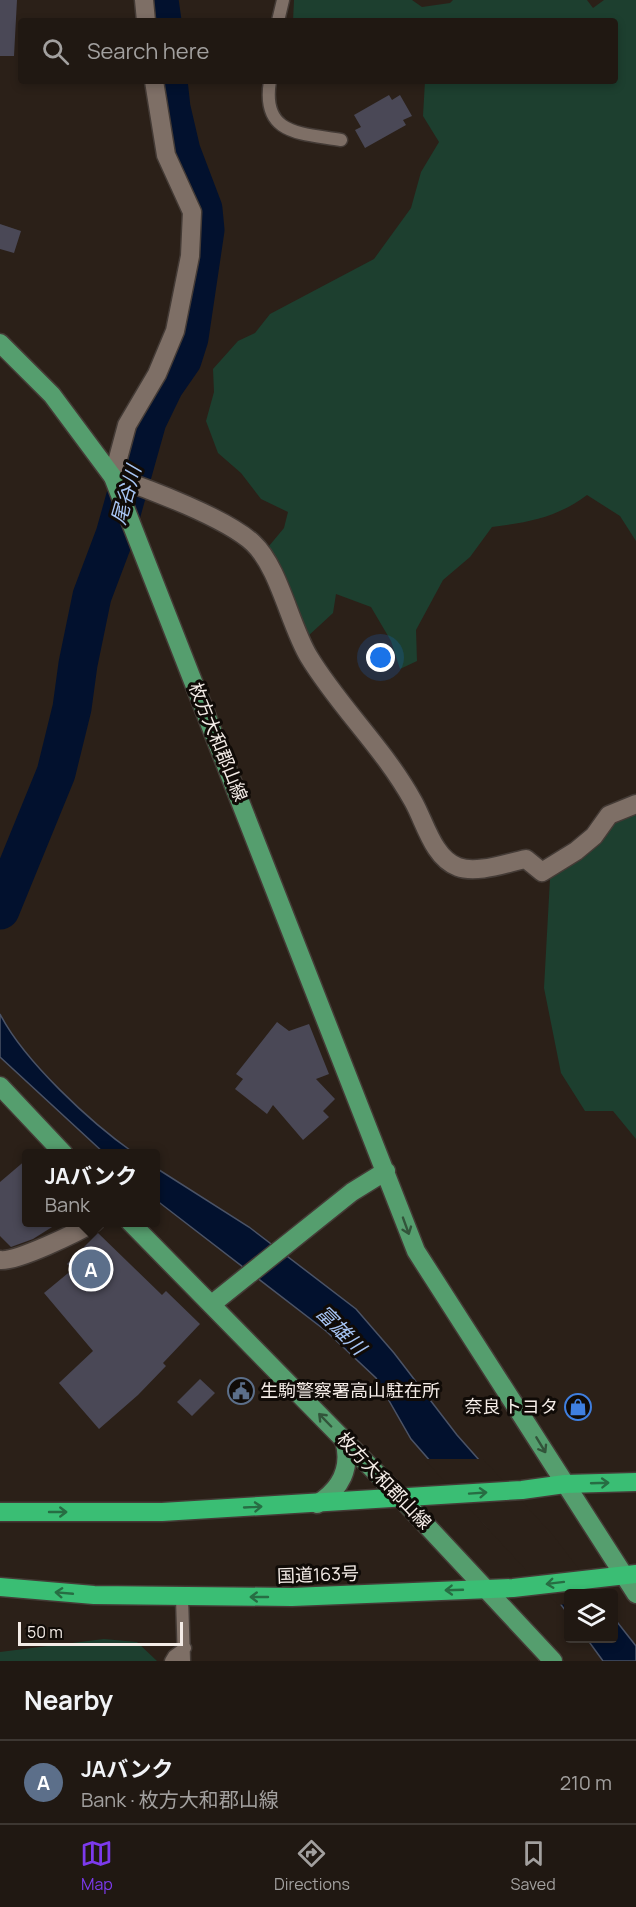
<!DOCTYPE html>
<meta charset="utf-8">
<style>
body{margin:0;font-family:Manrope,"Noto Sans JP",sans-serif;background:#28211b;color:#f1f3f6}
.controls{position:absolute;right:18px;bottom:18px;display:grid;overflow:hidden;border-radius:6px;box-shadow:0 3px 9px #0003}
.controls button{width:54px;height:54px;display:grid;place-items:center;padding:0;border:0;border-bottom:2px solid #3d3732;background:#201812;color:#f1f3f6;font:30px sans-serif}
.scale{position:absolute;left:18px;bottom:15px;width:165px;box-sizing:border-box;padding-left:6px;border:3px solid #f4ece7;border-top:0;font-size:16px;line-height:21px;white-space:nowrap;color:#f4ece7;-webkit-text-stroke:4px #100b07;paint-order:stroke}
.you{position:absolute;left:381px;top:658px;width:21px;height:21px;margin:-15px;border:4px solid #fff;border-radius:50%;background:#1a73e8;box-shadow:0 0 0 9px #1a73e833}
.badge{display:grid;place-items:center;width:39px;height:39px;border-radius:50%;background:#7c3aed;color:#fff;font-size:20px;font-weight:700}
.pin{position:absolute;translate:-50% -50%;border:3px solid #fff;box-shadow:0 2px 6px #0006}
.popup{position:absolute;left:22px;top:1149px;width:138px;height:78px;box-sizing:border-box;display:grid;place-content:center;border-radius:6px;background:#201812;filter:drop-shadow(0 2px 4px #0005);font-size:20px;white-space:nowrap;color:#a2a09f}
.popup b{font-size:22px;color:#f1f3f6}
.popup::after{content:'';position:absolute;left:50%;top:100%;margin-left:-12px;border:12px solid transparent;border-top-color:#201812}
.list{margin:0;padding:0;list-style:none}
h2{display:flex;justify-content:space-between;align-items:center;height:78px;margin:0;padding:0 24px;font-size:26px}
h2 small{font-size:20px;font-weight:400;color:#a2a09f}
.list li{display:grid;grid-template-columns:39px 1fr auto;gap:18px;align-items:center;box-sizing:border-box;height:84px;padding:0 24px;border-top:2px solid #3d3732}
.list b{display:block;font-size:22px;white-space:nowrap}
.list p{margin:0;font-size:20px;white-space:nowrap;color:#a2a09f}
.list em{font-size:20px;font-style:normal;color:#a2a09f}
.icon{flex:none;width:33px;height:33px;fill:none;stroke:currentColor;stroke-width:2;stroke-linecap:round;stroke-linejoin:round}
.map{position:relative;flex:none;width:636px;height:1661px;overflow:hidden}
.search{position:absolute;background:#201812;box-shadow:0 3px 9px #0003;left:18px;right:18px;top:18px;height:66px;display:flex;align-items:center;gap:15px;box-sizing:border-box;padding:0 21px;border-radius:6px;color:#a2a09f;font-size:22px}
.sheet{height:162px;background:#201812}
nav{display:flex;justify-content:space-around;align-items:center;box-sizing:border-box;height:84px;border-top:2px solid #3d3732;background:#201812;font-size:16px;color:#a2a09f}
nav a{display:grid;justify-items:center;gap:3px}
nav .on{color:#7c3aed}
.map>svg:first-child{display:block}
.green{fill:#1d3f2f}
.water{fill:#02112e;stroke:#4b5366;stroke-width:1.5}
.pier{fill:#2b2018}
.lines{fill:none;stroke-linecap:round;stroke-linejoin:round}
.river{stroke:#02112e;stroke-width:39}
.building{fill:#4a4856}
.lane-casing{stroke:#443b36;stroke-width:15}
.street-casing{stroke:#443b36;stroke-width:21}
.primary-casing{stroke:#443b36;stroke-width:21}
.highway-casing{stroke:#443b36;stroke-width:21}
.lane{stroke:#7e6f66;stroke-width:12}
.street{stroke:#7e6f66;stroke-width:18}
.primary{stroke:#559e6e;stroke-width:18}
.highway{stroke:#3abe74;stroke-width:18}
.oneway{stroke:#32543a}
.oneway2{stroke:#276d43}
.labels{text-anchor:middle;stroke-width:6;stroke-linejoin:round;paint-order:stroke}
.street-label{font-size:18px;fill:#f4ece7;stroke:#100b07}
.poi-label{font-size:18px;fill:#f4ece7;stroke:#100b07;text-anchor:start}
.water-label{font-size:20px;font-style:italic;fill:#a7c5f4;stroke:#100b07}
</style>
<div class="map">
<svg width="636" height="1661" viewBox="0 0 636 1661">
<rect width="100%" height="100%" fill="#2b2018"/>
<path class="green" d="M294 0H412L422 7 450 3 453 0H587L593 8 604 0H636V541L620 516 587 495C556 518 529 522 492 527L470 557 443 580 416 630 417 661 400 669 391 641 371 607 336 594 333 613 307 637 269 546 284 528 288 512 261 499 241 473 218 453 206 421 214 392 213 369 238 341 255 333 270 314 374 259 411 208 421 172 439 142 423 116 425 81H615V21H293Z
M636 813V1139L613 1111H585L561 1073 544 988 550 879 597 846 613 821Z
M104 1639 137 1642 157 1661H0V1652Z"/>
<path class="water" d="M0 1014C24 1061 91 1123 134 1153H104L0 1057Z
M156 1168 249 1227 356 1309 394 1353 457 1435 510 1495 568 1594V1614L553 1594 487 1526 411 1439 376 1378 326 1331 156 1200Z
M614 1618 636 1646V1661H603L587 1639 614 1638Z"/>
<path class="pier" d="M424 1459H483L552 1534 598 1594H568V1604L558 1605Z"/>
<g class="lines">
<path class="river" d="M159 0 162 21
M0 910 56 773 72 708 78 664 92 596 115 535 147 421 164 386 182 360 189 338 205 230 203 209 181 151 171 108 168 81"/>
</g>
<path class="building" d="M0 0H17L14 56H0Z
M389 95 392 100 400 95 412 116 403 120 406 125 365 148 355 130 361 127 354 115Z
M0 224 21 231 14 253 0 249Z
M277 1022 289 1031 309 1024 329 1074 316 1079 335 1099 323 1111 329 1117 303 1140 273 1105 267 1114 235 1089 243 1079 236 1074Z
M27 1159V1222H60L33 1239 11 1247 0 1236V1182Z
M98 1233 162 1295 166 1291 200 1324 163 1363 166 1366 138 1395 99 1429 59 1383 93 1351 44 1293 73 1269 67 1264Z
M200 1379 215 1393 192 1416 177 1402Z"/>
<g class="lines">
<defs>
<path id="lane" d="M278 21 283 0
M270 81C261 135 300 133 341 140
M182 1598 184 1661
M171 1661 174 1656 185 1648"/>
<path id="street" d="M144 0 146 21
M154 81 166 155 192 212 190 256 175 331 157 374 127 425 113 477C149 489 226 518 253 543 279 567 290 626 309 657 340 708 383 747 413 801 425 822 433 858 458 867 477 874 506 863 526 859L542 872 576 851 594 836 609 815 636 804
M0 1260C17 1262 78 1232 95 1222"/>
<path id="primary" d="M0 343 52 395 113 477 416 1251 636 1594
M0 1086 64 1154
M130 1222 400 1497 553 1661
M212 1304 352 1192 386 1171
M317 1504C341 1489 352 1468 344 1440"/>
<path id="highway" d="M0 1512H162L522 1490 565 1484 636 1482
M0 1587 94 1595 292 1597 513 1588 636 1574"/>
</defs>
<use href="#lane" class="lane-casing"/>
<use href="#street" class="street-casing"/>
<use href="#primary" class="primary-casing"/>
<use href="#highway" class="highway-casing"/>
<use href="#lane" class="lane"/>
<use href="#street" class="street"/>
<use href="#primary" class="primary"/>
<use href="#highway" class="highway"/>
</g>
<defs><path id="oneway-shaft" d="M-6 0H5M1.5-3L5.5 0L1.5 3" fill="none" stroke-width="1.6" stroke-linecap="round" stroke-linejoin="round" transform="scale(1.5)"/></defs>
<g class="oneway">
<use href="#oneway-shaft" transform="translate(406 1226) rotate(70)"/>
<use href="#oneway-shaft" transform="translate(325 1420) rotate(-134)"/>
<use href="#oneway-shaft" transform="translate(541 1445) rotate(59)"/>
</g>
<g class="oneway2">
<use href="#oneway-shaft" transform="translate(600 1483) rotate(-2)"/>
<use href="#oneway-shaft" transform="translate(478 1493) rotate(-4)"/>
<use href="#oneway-shaft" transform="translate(253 1507) rotate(-3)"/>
<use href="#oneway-shaft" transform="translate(58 1512)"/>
<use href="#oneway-shaft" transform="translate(555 1583) rotate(173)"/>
<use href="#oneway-shaft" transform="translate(454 1590) rotate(178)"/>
<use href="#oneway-shaft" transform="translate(64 1593) rotate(-175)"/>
<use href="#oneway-shaft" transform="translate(259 1597) rotate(180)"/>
</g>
<defs>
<symbol id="civic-ring" viewBox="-11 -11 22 22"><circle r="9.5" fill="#100b07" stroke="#5c6f8a" stroke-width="1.5"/><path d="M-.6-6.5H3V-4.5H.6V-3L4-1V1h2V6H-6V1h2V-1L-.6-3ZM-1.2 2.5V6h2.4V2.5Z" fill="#5c6f8a"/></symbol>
<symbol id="shop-ring" viewBox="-11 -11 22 22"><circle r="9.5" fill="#100b07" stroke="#3f7fe0" stroke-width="1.5"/><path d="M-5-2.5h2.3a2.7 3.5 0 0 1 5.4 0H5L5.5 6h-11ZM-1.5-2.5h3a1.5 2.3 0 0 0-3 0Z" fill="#3f7fe0"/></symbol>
</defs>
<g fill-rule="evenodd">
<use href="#civic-ring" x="226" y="1376" width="30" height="30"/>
<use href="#shop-ring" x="563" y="1392" width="30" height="30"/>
</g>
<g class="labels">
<g class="street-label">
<text transform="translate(218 742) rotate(68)" y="6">枚方大和郡山線</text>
<text transform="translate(384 1481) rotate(46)" y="6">枚方大和郡山線</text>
<text transform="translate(318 1575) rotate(-2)" y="6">国道163号</text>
</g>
<g class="poi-label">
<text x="260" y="1397">生駒警察署高山駐在所</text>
<text x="558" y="1413" text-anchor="end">奈良 トヨタ</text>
</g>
<g class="water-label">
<text transform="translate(126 495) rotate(-74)" y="7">尾谷川</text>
<text transform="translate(341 1330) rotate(45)" y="7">富雄川</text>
</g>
</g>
</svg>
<div class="controls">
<button><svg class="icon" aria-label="layers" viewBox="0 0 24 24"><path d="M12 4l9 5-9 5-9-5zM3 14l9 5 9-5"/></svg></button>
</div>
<div class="scale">50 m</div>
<div class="you"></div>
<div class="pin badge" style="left:91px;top:1269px;background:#5c6f8a">A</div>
<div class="popup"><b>JAバンク</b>Bank</div>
<div class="search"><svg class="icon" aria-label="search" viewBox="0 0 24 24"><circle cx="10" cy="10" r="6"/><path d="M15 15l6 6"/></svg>Search here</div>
</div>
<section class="sheet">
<h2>Nearby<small></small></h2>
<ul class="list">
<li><span class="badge" style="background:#5c6f8a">A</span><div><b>JAバンク</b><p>Bank · 枚方大和郡山線</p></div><em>210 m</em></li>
</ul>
</section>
<nav>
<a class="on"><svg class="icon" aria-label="map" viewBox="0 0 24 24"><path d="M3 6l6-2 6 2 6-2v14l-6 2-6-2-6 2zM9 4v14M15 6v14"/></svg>Map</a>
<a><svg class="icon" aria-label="directions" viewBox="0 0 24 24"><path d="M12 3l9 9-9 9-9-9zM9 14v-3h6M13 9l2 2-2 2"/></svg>Directions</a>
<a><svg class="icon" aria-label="saved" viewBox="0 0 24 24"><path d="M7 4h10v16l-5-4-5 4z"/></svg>Saved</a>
</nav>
